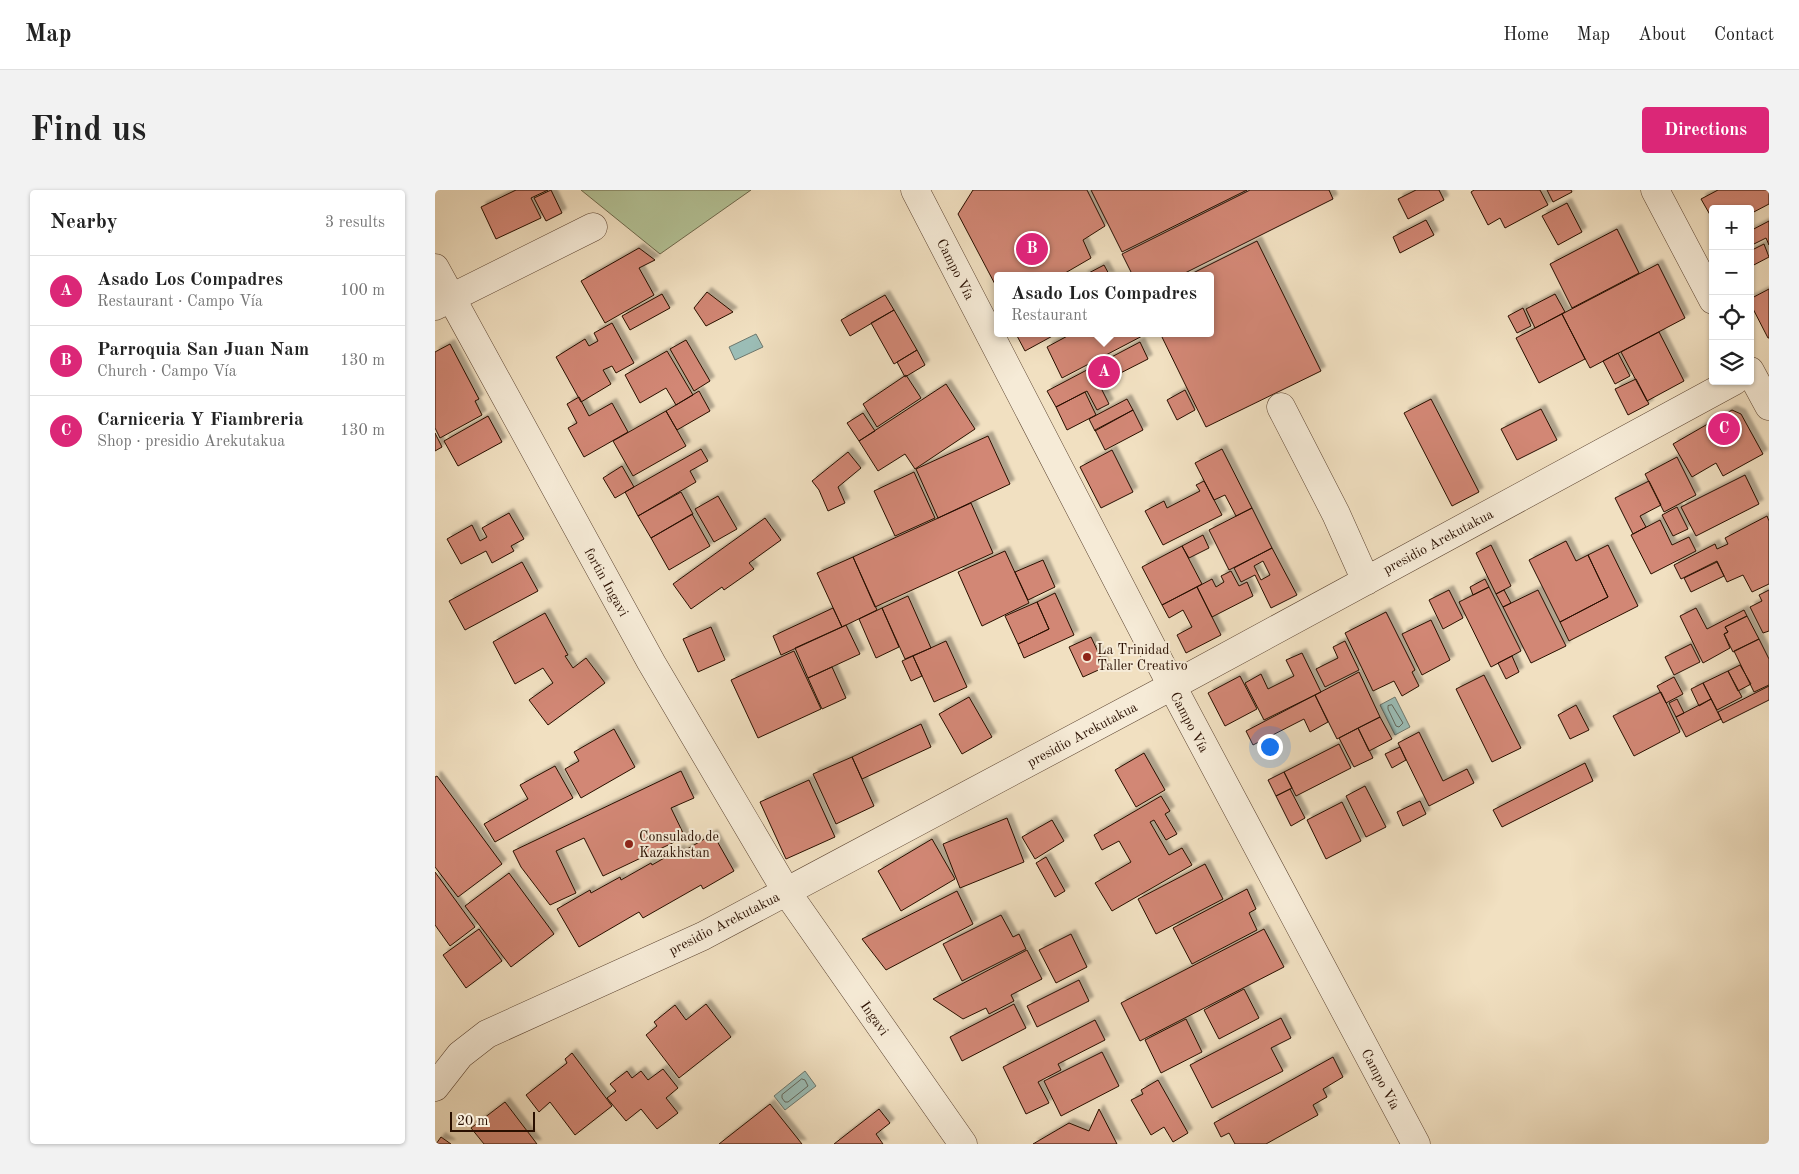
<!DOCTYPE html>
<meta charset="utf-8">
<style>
body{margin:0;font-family:"Old Standard TT",serif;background:#f2f2f2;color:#222}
.controls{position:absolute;right:15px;top:15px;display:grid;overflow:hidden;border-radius:5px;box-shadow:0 1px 4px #0004}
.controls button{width:45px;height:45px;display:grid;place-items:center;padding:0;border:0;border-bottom:1px solid #e0e0e0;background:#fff;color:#222;font:25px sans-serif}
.scale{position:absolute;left:15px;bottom:12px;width:85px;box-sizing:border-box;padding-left:5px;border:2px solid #290f00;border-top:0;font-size:14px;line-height:18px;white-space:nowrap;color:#290f00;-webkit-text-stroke:4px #f6ebd7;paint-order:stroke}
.you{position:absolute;left:834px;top:556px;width:18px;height:18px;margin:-12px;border:4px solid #fff;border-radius:50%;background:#1a73e8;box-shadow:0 0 0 8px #1a73e833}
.badge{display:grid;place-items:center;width:32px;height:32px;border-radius:50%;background:#db2777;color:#fff;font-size:16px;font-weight:700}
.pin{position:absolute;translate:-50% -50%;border:2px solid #fff;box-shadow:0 1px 5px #0006}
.popup{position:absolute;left:559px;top:82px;width:220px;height:65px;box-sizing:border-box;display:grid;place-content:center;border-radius:5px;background:#fff;filter:drop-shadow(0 1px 4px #0005);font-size:16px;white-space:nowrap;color:#767676}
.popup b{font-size:19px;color:#222}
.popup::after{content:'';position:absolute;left:50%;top:100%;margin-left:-10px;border:10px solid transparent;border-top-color:#fff}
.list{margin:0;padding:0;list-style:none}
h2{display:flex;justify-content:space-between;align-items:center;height:65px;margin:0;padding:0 20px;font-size:21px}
h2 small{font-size:16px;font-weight:400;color:#767676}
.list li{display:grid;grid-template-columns:32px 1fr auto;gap:15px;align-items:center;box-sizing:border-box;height:70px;padding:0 20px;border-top:1px solid #e0e0e0}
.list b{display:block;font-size:19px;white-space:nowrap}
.list p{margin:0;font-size:16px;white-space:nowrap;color:#767676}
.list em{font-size:16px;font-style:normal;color:#767676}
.icon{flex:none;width:28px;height:28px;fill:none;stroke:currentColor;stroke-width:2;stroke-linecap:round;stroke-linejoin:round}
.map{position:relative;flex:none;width:1334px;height:954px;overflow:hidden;border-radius:5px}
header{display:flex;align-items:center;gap:30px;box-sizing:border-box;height:70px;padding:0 25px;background:#fff;border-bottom:1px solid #e0e0e0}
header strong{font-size:24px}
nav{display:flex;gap:28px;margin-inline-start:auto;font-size:18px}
.intro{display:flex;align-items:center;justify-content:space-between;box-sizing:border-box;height:120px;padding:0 30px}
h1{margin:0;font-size:35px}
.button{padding:12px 22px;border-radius:5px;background:#db2777;color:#fff;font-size:18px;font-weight:700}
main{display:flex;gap:30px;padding:0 30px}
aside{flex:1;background:#fff;border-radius:5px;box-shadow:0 1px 4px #0004}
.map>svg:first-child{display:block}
.green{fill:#b4c397;stroke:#6e694c}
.water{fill:#9bbdb6;stroke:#6d776d}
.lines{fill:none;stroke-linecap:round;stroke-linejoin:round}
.shore{stroke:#62665b;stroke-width:1}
.building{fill:#d28774;stroke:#290f00;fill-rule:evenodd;filter:url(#shadow)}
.minor-casing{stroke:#5b4330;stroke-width:29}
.minor{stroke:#f6ebd7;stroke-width:28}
.poi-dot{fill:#8f2418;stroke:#f6ebd7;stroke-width:2}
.labels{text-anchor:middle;stroke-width:4;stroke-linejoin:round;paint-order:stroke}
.street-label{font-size:14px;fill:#290f00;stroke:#f6ebd7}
.poi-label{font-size:14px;fill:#290f00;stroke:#f6ebd7;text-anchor:start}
</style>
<header>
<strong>Map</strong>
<nav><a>Home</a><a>Map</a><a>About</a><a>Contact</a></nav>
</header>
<div class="intro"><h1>Find us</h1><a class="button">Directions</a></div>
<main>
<aside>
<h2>Nearby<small>3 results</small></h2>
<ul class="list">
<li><span class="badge">A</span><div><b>Asado Los Compadres</b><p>Restaurant · Campo Vía</p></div><em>100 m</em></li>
<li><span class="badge">B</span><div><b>Parroquia San Juan Nam</b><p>Church · Campo Vía</p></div><em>130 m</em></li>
<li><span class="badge">C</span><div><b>Carniceria Y Fiambreria</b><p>Shop · presidio Arekutakua</p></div><em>130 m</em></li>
</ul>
</aside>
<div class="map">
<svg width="1334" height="954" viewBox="0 0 1334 954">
<defs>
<filter id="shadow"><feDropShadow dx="4.5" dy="-4.5" stdDeviation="1" flood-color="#0004"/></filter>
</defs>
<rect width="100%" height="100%" fill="#f1e0c1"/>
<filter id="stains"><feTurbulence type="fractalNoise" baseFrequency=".004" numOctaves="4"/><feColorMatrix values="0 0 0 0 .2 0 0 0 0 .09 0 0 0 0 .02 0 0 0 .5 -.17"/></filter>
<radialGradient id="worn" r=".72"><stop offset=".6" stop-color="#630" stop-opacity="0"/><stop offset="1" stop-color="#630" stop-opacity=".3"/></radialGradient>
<path class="green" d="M146 0H316L225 64Z"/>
<path class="water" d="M321 144 328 157 300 170 294 157Z
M960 507 975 537 960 545 945 515Z
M370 881 381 896 350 920 339 906Z"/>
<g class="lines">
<path class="shore" d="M957 515 968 533 964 537 961 536 953 519V516Z
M367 889 370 890 373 896 353 912H350L347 908V905Z"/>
</g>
<path class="building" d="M81 0H113L96 8 106 28 61 49 46 17Z
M116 0 127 23 111 31 99 8Z
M538 0H652L670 36 648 50 656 68 625 86H563L562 98 523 24Z
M656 0H812L687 62Z
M815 0H894L898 9 744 86H698L687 64Z
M981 0H1004L1009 10 973 29 963 9Z
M1039 0H1105L1113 15 1070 38 1065 28 1053 35 1036 2Z
M1112 0H1136L1137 2 1118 12Z
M1283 0H1334V14L1315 24V19H1312L1311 16 1306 19H1278V30L1266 9Z
M1132 13 1147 42 1123 55 1107 26Z
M991 30 999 45 965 63 958 47Z
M1334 31V55L1331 48 1315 56V41Z
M1182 39 1204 83 1137 118 1115 74Z
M822 51 886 181 771 237 725 143H775V86H752Z
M1329 54 1334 67 1315 77V61Z
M204 58 220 70 204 78 219 105 170 133 146 91Z
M1223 74 1250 128 1155 178 1127 124Z
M669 75 675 86H648Z
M1334 99V148H1333L1315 113V109Z
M272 102 298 122 271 136 259 118Z
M227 104 235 118 195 140 187 126Z
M1120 104 1130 122 1100 138 1091 119Z
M450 105 459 120 415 146 406 130Z
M1088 118 1096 136 1082 143 1073 126Z
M459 120 482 160 459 174 436 133Z
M1127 124 1150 169 1104 193 1081 148Z
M177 133 199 173 181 183 177 176 168 180 176 194 146 212 121 167 150 149 154 156 163 151 159 143Z
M1224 142 1249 191 1212 211 1186 162Z
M583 143H623L590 161 581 144Z
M638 143H713L627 188 612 157Z
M251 150 275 191 259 201 235 159Z
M705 152 713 169 664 194 674 214 662 220 652 201 621 217 612 201Z
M15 154 44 209 40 211 47 225 5 248 0 238V162Z
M482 160 490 175 470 187 462 172Z
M232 161 258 205 241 215 231 198 205 213 190 185Z
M1183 163 1195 186 1180 194 1168 171Z
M471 185 486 208 442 237 428 214Z
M1201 189 1214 214 1193 225 1180 199Z
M511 194 540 239 480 279 470 264 443 281 424 251Z
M750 200 760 220 742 230 732 210Z
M264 201 275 221 242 240 231 221Z
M650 202 661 225 632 240 621 217Z
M144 207 154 226 177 213 193 242 149 267 133 238 142 233 132 214Z
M692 209 698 220 660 241 654 229Z
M996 209 1044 302 1017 316 969 223Z
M1106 219 1122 250 1082 270 1066 239Z
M698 220 708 240 670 260 660 240Z
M1297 220 1306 224 1328 264 1288 286 1281 273 1257 287 1238 254Z
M231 221 251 256 198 286 178 251Z
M428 223 440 241 424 251 412 233Z
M53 226 67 252 23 276 9 251Z
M0 243 7 257 0 261Z
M553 246 575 294 503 328 481 279Z
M266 259 273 271 255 281 261 292 203 326 190 302Z
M787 259 817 318 801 326 790 305 779 310 760 273Z
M677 260 698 302 666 318 645 277Z
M413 262 426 278 403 297 410 313 393 321 384 300 377 291Z
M1242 267 1261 305 1229 322 1210 284Z
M187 276 199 297 180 308 168 288Z
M479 282 500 328 460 346 439 301Z
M1310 285 1324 314 1261 346 1246 317Z
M769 291 787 325 728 355 710 321 729 311 732 318 765 301 761 295Z
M1214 291 1226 315 1205 326 1211 337 1198 344 1180 308Z
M246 302 258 324 216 348 203 326Z
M283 306 302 339 279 352 260 319Z
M536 313 558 363 440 417 418 367Z
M1242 317 1253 339 1238 346 1227 325Z
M817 318 837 358 794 380 774 340Z
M74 323 89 349 76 356 79 361 57 373 51 361 26 374 12 349 37 335 45 351 52 347 47 338Z
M257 324 275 356 234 380 216 348Z
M1332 326 1334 331V394L1317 402 1308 385 1292 392 1282 371 1246 389 1239 375 1280 354 1282 359 1293 354 1290 348Z
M330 328 346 350 314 373 319 379 289 400 287 397 256 419 238 394Z
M1225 330 1237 355 1254 347 1261 361 1216 384 1196 345Z
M768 345 774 358 754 368 747 356Z
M1131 351 1141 371 1153 365 1173 407 1125 432 1094 370Z
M1056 355 1076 396 1061 404 1041 363Z
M1173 355 1203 416 1134 451 1125 432 1173 407 1153 365Z
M747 356 767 394 727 415 707 377Z
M837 358 862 405 836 418 820 385 806 392 799 378ZM828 371 835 385 826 390 819 376Z
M570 361 594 413 547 436 523 382Z
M418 367 442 420 407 437 382 383Z
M608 370 620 397 593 410 580 382Z
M87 372 103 401 30 440 14 411Z
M1282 372 1289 386 1256 402 1249 388Z
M796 381 804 396 812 392 818 406 777 427 762 397 777 389 781 397 789 392 786 386Z
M1050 389 1054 397 1038 405 1035 397Z
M762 397 786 445 751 463 742 445 757 437 748 420 734 428 727 415Z
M1054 397 1086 461 1056 477 1024 412Z
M1014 400 1028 428 1008 439 994 410Z
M1069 400 1076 413 1068 417 1061 404Z
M1103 400 1131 456 1096 473 1068 417Z
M1334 400V441L1328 443 1315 417 1327 411 1324 405Z
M620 403 639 445 589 468 583 454 614 439 602 412Z
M473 406 496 458 470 469 447 418Z
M602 412 614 439 583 454 570 426Z
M398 418 407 437 346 465 338 446Z
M447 418 464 457 441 468 424 429Z
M1261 418 1272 439 1309 420 1312 426 1290 437 1293 442 1289 444 1295 458 1268 473 1245 426Z
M951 422 980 480 977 482 984 496 967 506 959 491 938 501 910 443Z
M110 423 133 465 130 466 138 478 151 468 170 493 113 535 94 510 118 493 108 478 80 494 58 452Z
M1312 426 1324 449 1298 462 1289 444 1293 442 1290 437Z
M996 430 1015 470 987 485 967 444Z
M411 435 425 464 373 488 360 458Z
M276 437 290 470 263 482 248 449Z
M656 447 670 477 648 487 634 457Z
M1324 449 1334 469V495L1319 502 1299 461Z
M511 451 532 497 499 512 478 466Z
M910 451 924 480 890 497 881 479 903 468 898 457Z
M1256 454 1265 472 1239 485 1230 467Z
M359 461 386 519 323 548 296 490Z
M867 463 886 502 829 530 810 493 826 484 833 499 859 486 851 470Z
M478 466 487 486 476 491 467 471Z
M1077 466 1084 482 1071 489 1063 473Z
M1305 475 1316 494 1303 501 1293 481Z
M397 477 411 508 387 519 373 488Z
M1293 481 1307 507 1282 520 1268 493Z
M924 482 945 527 902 549 880 505Z
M1049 485 1086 558 1057 572 1021 499Z
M805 486 822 519 790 536 773 503Z
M1239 487 1248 504 1231 513 1222 496Z
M1268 493 1276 509 1264 516 1256 499Z
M1334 496V510L1288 533 1283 522Z
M1226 502 1245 542 1199 566 1178 526Z
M880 505 893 532 875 542 869 529 818 555 811 541Z
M534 507 557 547 527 564 504 524Z
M1242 509 1249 523 1241 527 1234 513Z
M1276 509 1286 529 1251 547 1241 527Z
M1141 515 1154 540 1135 549 1123 525Z
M945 527 957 549 934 561 923 538Z
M486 534 496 557 427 589 417 567Z
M923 538 938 568 919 577 904 548Z
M179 539 200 577 146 608 130 579 144 571 139 562Z
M984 542 1008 591 1032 579 1039 593 994 616 963 553Z
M904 554 916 578 861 606 849 582Z
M965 557 971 570 957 578 950 564Z
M709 563 730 600 701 617 680 580Z
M417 567 439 616 401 634 378 584Z
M1150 573 1158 591 1067 637 1058 620Z
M120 576 138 608 60 652 49 634 93 609 85 595Z
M246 581 259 608 236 618 250 647 168 686 149 648 121 661 141 703 115 715 86 677 78 661Z
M849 582 857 598 841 606 833 590Z
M2 586 67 674 23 707 0 677V587Z
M374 590 400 647 351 669 325 612Z
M930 596 951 637 931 647 911 606Z
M855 599 870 628 856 636 841 606Z
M726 606 735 621 730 624 742 644 731 650 719 630 715 632 734 665 747 658 757 675 677 721 660 693 696 672 684 651 667 660 659 645Z
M985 611 991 624 968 636 962 622Z
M907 612 926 651 891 669 872 630Z
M572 628 589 672 525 698 508 654Z
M617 630 629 651 600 669 587 647Z
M278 644 299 681 268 699 266 695 208 728 204 722 144 757 122 719 155 700 156 703 185 687 186 690 216 673 217 675 245 659 247 662Z
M497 649 520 689 466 721 443 681Z
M611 667 630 701 620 707 601 673Z
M770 674 788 709 721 744 703 709Z
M0 682 40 737 15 756 0 735Z
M74 683 119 744 76 777 30 716Z
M812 699 821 719 814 723 822 740 757 774 738 738Z
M522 701 538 734 451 780 427 749Z
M566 725 578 747 584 744 591 759 527 791 508 754Z
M44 739 67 771 31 798 8 765Z
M829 739 849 777 705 851 686 813Z
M636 744 652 777 621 793 604 760Z
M592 760 607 789 576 805 579 811 554 824 551 818 528 829 498 809Z
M644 790 654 811 602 837 592 816Z
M809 799 824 828 784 849 769 820Z
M271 814 296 847 244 888 211 845 222 836 219 832 240 815 251 830Z
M579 814 591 838 527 871 515 847Z
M846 828 856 848 836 858 848 881 777 918 755 875Z
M751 829 767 862 726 883 710 850Z
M660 830 670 850 623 874 626 880 603 892 614 913 591 924 568 877Z
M667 862 684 896 626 926 609 891Z
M137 863 177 916 140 945 115 912 104 922 91 905 132 873 130 869Z
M898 867 908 887 888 899 892 907 878 915 883 925 831 954H800L794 943 786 947 779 933Z
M228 879 243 898 231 908 243 923 222 939 206 919 191 931 172 908 181 901 175 894 192 881 197 888 206 881 213 890Z
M723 890 753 943 738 952 729 937 716 945 696 910 708 904 706 900Z
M70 912 102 954H49L36 938Z
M335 914 367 954H284Z
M444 919 455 933 441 944 448 954H399Z
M664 919 682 954H598L634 933 654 941Z
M6 947 16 954H1Z"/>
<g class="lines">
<defs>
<path id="minor" d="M480 0 737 496 981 954
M1220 0 1278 110
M0 78 216 472 351 701 528 954
M0 116 158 37
M1315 181 1334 216
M846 217 901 324 931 391
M0 897 25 865 52 844 268 746 737 496 1299 191"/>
</defs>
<use href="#minor" class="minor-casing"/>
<use href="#minor" class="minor"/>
</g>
<g class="poi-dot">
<circle cx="652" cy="467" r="5"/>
<circle cx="194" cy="654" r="5"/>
</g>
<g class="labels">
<g class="street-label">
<text transform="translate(521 79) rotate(63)" y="5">Campo Vía</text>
<text transform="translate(1003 351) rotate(-28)" y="5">presidio Arekutakua</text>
<text transform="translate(172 392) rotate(61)" y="5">fortin Ingavi</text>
<text transform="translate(755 532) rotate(62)" y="5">Campo Vía</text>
<text transform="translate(647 544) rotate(-28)" y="5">presidio Arekutakua</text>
<text transform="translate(289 733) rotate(-27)" y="5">presidio Arekutakua</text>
<text transform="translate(440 828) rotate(55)" y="5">Ingavi</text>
<text transform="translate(946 889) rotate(62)" y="5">Campo Vía</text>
</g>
<g class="poi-label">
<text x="662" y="464">La Trinidad<tspan x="662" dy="16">Taller Creativo</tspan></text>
<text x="204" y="651">Consulado de<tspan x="204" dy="16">Kazakhstan</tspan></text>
</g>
</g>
<rect width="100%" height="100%" filter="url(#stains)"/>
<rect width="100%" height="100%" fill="url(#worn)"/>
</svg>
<div class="controls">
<button>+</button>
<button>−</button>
<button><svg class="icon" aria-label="locate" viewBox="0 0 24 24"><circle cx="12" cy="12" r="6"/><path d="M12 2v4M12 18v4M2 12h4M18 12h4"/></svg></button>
<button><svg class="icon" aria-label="layers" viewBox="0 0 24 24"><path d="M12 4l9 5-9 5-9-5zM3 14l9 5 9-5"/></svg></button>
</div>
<div class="scale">20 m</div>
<div class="you"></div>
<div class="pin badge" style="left:669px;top:182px">A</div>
<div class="popup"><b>Asado Los Compadres</b>Restaurant</div>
<div class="pin badge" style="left:597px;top:59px">B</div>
<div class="pin badge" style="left:1289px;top:239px">C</div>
</div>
</main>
